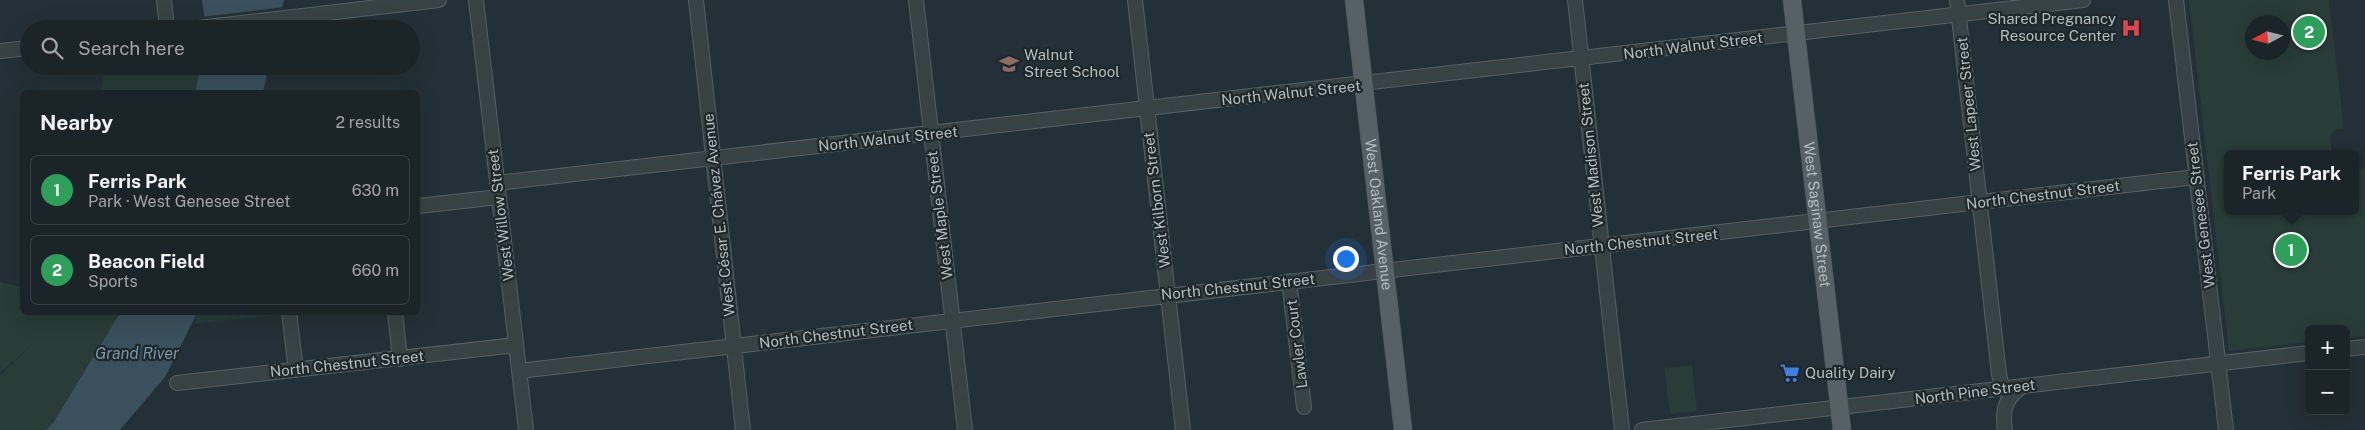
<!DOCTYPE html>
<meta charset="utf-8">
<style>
body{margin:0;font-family:"Public Sans",sans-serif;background:#242c31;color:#f1f3f6}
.controls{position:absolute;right:15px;bottom:15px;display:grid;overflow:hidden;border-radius:8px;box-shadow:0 5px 20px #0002}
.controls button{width:45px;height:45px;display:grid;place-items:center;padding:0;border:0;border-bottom:1px solid #394146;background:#1b2429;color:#f1f3f6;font:25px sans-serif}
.compass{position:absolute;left:2245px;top:15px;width:45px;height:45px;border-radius:50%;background:#1b2429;box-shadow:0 5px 20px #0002;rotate:263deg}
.you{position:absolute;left:1345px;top:258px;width:18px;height:18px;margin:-12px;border:4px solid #fff;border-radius:50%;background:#1a73e8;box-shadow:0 0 0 8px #1a73e833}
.badge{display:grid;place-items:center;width:32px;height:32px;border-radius:50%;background:#db2777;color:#fff;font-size:16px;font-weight:700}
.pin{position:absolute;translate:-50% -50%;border:2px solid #fff;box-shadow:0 1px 5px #0006}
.popup{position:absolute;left:2224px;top:150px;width:135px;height:65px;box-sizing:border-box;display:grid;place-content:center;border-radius:8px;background:#1b2429;filter:drop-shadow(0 1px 4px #0005);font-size:16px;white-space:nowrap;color:#a0a4a8}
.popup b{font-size:19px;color:#f1f3f6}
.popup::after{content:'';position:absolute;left:50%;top:100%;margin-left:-10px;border:10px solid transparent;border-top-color:#1b2429}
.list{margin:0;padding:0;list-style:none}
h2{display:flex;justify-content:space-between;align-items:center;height:65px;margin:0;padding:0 20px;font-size:21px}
h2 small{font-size:16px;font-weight:400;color:#a0a4a8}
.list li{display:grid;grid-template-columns:32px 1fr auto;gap:15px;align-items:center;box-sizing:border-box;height:70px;margin:0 10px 10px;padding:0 10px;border:1px solid #394146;border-radius:8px}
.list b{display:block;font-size:19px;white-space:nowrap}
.list p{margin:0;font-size:16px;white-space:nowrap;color:#a0a4a8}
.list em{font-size:16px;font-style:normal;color:#a0a4a8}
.icon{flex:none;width:28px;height:28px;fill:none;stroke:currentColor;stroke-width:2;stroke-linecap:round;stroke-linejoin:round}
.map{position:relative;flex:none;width:2365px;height:430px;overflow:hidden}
.search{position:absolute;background:#1b2429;box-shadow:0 5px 20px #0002;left:20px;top:20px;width:400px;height:55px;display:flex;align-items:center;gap:12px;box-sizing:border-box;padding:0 18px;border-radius:28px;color:#a0a4a8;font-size:19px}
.panel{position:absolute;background:#1b2429;box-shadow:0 5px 20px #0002;left:20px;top:90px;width:400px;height:225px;border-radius:8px}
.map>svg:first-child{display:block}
.green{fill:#293c37;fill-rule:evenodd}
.water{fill:#3a505c}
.pier{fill:#243037}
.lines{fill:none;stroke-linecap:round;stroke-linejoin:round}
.minor-casing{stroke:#556065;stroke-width:16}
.major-casing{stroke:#414b50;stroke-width:19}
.minor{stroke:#374247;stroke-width:14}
.major{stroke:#556167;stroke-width:18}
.labels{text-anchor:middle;stroke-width:4.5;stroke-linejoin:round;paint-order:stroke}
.poi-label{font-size:15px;fill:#b2bdc3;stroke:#1d272c;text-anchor:start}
.street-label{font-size:15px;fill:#b2bdc3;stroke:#1d272c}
.water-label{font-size:16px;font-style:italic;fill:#7795a3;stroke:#1d272c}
</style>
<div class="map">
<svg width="2365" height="430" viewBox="0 0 2365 430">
<rect width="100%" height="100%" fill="#243037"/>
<path class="green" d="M2189 0H2329L2344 129 2335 130 2330 135 2332 154H2227V211H2355V169L2365 168V336L2346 338V329H2309V342L2229 351ZM2252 22H2282V52H2252Z
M106 66H201L195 92H100Z
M0 282 22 287V312L120 313 53 423 46 430H0V375L33 344 0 373Z
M198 313H284V314L193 324Z
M1692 365 1697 411 1670 414 1664 368Z"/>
<path class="water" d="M202 0H284L277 29H206Z
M201 66H269L263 92H195Z
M120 313H197L165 377 120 430H46L53 423Z"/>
<path class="pier" d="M285 7 280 29H203L202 17Z"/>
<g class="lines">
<defs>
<path id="minor" d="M164 0 167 29
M476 0 526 430
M696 0 743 430
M916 0 965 430
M1135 0 1183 430
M1575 0 1622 430
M1957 0 1999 374 2002 387
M2176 0 2226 430
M189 29 439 0
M0 51 29 48
M497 183 2083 0
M418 206 499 197
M1289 281 1304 407
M289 312 296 370
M395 312 400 359
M2346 349 2365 347
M519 371 2196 177
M177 383 516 345
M1642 430 2309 353
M2005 430C2002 409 2005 398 2023 386"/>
<g id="major">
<path id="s1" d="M1354 0 1403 430"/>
<path id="s2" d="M1792 0 1842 430"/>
</g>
</defs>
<use href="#minor" class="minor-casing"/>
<use href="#major" class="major-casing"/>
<use href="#minor" class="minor"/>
<use href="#major" class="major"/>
</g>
<defs>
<symbol id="hospital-bare" viewBox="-9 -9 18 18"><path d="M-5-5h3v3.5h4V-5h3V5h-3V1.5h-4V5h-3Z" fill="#e0444e" stroke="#1d272c" stroke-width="2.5" paint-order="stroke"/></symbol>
<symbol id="school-bare" viewBox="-9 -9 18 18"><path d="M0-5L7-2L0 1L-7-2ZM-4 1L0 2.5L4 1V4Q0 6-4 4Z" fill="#8d6e63" stroke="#1d272c" stroke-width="2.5" paint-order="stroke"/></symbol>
<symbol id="supermarket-bare" viewBox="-9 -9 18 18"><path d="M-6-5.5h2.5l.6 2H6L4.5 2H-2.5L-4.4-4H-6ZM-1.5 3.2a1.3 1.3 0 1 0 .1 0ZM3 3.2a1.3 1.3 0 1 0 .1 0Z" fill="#3f7fe0" stroke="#1d272c" stroke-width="2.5" paint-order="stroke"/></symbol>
</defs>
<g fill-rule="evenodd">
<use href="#hospital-bare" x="2117" y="14" width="28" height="28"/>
<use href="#school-bare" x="995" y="50" width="28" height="28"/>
<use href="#supermarket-bare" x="1776" y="359" width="28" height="28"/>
</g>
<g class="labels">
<g class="poi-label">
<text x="2116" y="24" text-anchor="end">Shared Pregnancy<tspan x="2116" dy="17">Resource Center</tspan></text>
<text x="1024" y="60">Walnut<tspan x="1024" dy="17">Street School</tspan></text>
<text x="1805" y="378">Quality Dairy</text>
</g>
<g class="street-label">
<text transform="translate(1693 46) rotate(-7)" y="5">North Walnut Street</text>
<text transform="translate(1291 93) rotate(-6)" y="5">North Walnut Street</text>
<text transform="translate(1969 104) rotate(-96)" y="5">West Lapeer Street</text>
<text transform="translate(888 139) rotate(-6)" y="5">North Walnut Street</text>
<text transform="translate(1591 155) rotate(-96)" y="5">West Madison Street</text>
<text transform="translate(2043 195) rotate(-7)" y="5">North Chestnut Street</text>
<text transform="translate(1157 200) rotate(-97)" y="5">West Kilborn Street</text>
<text transform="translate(501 215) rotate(-97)" y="5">West Willow Street</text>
<text transform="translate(719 215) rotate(-96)" y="5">West César E. Chávez Avenue</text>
<text transform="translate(940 215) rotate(-97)" y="5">West Maple Street</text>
<text dy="5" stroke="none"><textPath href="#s1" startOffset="216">West Oakland Avenue</textPath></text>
<text dy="5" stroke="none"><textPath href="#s2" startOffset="216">West Saginaw Street</textPath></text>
<text transform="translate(2201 215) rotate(-97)" y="5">West Genesee Street</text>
<text transform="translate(1641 242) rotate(-6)" y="5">North Chestnut Street</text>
<text transform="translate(1238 287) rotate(-6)" y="5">North Chestnut Street</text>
<text transform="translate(836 334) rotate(-7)" y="5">North Chestnut Street</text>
<text transform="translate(1297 344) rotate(-97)" y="5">Lawler Court</text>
<text transform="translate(347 364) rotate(-6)" y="5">North Chestnut Street</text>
<text transform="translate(1975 392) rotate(-7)" y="5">North Pine Street</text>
</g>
<g class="water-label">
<text x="137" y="359">Grand River</text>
</g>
</g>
</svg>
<div class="controls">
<button>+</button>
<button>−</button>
</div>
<svg class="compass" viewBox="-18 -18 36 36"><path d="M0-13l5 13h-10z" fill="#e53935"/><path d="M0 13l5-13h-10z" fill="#a0a4a8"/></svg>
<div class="you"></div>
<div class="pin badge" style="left:2291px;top:250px;background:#2e9e5b">1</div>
<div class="popup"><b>Ferris Park</b>Park</div>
<div class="pin badge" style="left:2309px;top:32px;background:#2e9e5b">2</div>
<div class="search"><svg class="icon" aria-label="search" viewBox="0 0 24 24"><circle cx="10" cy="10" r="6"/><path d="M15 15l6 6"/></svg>Search here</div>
<section class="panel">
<h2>Nearby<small>2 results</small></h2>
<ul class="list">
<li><span class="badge" style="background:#2e9e5b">1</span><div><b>Ferris Park</b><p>Park · West Genesee Street</p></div><em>630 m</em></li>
<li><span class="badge" style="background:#2e9e5b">2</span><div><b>Beacon Field</b><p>Sports</p></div><em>660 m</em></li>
</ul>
</section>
</div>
